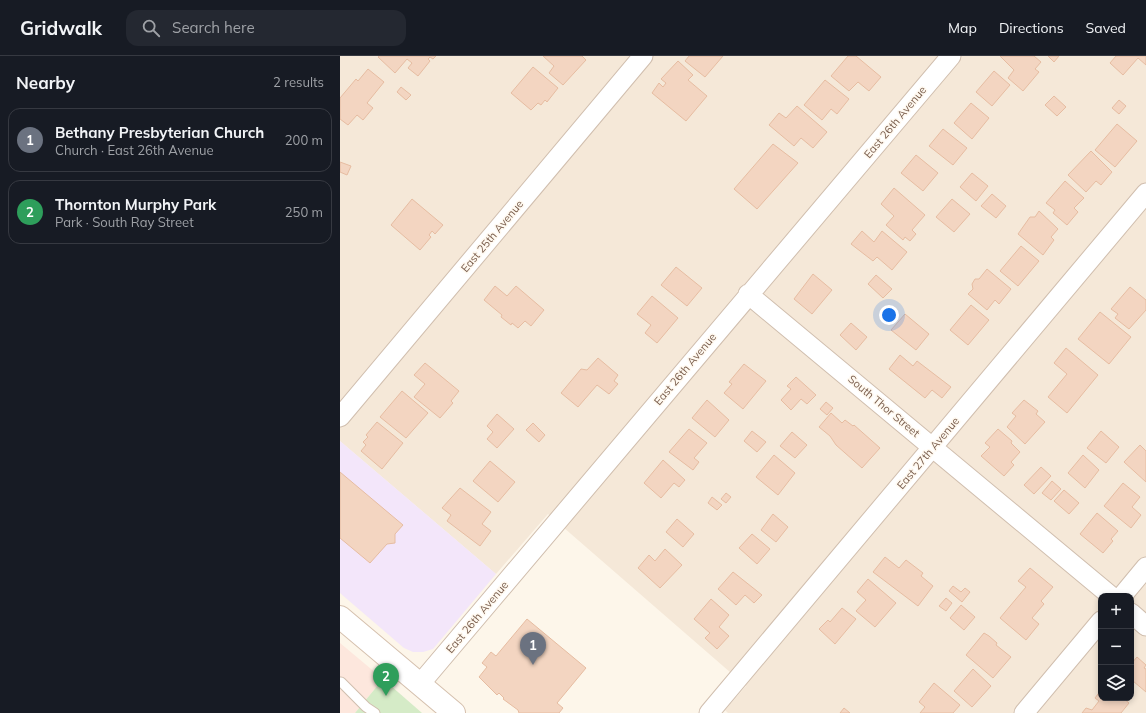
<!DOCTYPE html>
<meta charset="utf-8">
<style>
body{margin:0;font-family:Mulish,sans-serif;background:#242831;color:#f1f3f6}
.controls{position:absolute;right:12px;bottom:12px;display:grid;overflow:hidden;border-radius:8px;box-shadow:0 2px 6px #0003}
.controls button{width:36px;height:36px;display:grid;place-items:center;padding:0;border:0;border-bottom:1px solid #363941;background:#171b24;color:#f1f3f6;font:20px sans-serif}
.you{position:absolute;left:549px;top:259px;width:14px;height:14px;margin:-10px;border:3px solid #fff;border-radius:50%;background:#1a73e8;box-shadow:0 0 0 6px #1a73e833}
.badge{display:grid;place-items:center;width:26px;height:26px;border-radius:50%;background:#e7734e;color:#fff;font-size:13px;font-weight:700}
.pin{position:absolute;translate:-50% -33px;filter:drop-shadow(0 1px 2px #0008)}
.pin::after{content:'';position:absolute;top:21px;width:14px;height:12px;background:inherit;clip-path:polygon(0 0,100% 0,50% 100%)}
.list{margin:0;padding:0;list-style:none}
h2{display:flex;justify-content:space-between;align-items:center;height:52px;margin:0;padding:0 16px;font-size:17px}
h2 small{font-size:13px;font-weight:400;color:#9ea1a6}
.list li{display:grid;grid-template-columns:26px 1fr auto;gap:12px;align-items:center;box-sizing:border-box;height:64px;margin:0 8px 8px;padding:0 8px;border:1px solid #363941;border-radius:12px}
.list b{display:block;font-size:15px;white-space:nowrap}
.list p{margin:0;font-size:13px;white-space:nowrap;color:#9ea1a6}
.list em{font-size:13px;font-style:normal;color:#9ea1a6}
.icon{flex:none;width:22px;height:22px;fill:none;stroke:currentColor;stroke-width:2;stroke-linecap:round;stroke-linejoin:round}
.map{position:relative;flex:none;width:806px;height:657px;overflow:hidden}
header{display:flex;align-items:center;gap:24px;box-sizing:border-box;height:56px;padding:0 20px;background:#171b24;border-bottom:1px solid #363941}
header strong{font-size:19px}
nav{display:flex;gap:22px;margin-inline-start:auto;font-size:14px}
.search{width:280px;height:36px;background:#242831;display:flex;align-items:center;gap:10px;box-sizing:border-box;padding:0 14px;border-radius:12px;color:#9ea1a6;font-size:15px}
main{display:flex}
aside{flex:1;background:#171b24}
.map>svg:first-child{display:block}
.residential{fill:#f5e8d8;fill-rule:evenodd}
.commercial{fill:#fde7dd}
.education{fill:#f3e6fa}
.green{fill:#d5ebc7}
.building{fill:#f3d5c1;stroke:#e6bca1}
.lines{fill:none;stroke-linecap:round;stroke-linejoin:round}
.lane-casing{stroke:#d0beae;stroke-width:11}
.street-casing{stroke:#d0beae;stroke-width:21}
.secondary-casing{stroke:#d5c0ae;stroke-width:24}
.lane{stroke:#fff;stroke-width:9}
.street{stroke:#fff;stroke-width:19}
.secondary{stroke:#fff;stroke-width:22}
.labels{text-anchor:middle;stroke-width:3;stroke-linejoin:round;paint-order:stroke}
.street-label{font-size:11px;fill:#795d4c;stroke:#fff9f0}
</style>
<header>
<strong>Gridwalk</strong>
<div class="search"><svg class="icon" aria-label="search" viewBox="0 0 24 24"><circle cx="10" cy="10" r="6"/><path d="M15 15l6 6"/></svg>Search here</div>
<nav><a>Map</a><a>Directions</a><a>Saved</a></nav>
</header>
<main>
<aside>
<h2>Nearby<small>2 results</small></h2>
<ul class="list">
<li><span class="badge" style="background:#6b7280">1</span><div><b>Bethany Presbyterian Church</b><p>Church · East 26th Avenue</p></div><em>200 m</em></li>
<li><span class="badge" style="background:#2e9e5b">2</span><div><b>Thornton Murphy Park</b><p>Park · South Ray Street</p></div><em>250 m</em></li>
</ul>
</aside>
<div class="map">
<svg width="806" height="657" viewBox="0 0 806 657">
<rect width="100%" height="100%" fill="#fdf6ea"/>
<path class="residential" d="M0 0H806V657H388L385 654 406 630 208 458 156 518 0 385ZM761 540H791V642H761Z"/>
<path class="commercial" d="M0 587 43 623 15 657H0Z"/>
<path class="education" d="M0 385 156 518 93 593 83 596H73L64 592 0 537Z"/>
<path class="green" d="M43 623 82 657H15Z"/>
<path class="building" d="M39 0H96L93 3 90 1 88 3 90 5 78 20 68 12 72 7 67 3 55 17 38 1Z
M203 0H242L246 4 223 29 209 17 214 10Z
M349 0H383L365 21 345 5Z
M508 0H516L541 21 529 35 518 26 509 35 491 20Z
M660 0H694L701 6 695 13 699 16 683 35 668 22 674 14Z
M708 0H719L714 6Z
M776 0H806V9L798 2 783 19 770 7Z
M338 5 353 19 348 24 367 40 346 65 312 37 319 27 323 31 326 27 321 23Z
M193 11 218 32 207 46 205 44 201 49 198 47 191 54 171 37Z
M28 13 44 26 27 47 33 52 23 64 17 59 8 69 0 63V42L16 23 18 25Z
M654 15 670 29 652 50 636 36Z
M485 24 509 43 497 58 491 53 482 64 464 49Z
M61 31 71 39 66 44 57 36Z
M714 40 726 51 717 60 705 49Z
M779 44 786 50 779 58 772 52Z
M631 47 649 62 632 83 614 67Z
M457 50 487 76 473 92 461 82 454 90 429 69 439 57 446 62Z
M777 68 797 85 775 111 755 94Z
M603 73 627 92 613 109 589 90Z
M433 88 458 107 417 153 394 133Z
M751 95 772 116 761 129 756 125 746 136 728 119Z
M576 99 598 117 583 135 561 117Z
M0 106 11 110 7 119 0 116Z
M632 117 648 130 636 145 620 131Z
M725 125 744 142 734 152 738 156 727 169 713 157 715 154 706 147Z
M554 132 585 159 572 174 576 178 570 185 565 181 563 184 546 169 554 160 541 148Z
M652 138 666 150 656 162 641 150Z
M72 143 103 169 95 178 92 175 89 179 91 181 80 194 51 169Z
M612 143 630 158 614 176 596 161Z
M699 155 718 173 711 181 714 184 703 199 678 178 690 161H695Z
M522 175 534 186 542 175 567 196 552 214 537 201 533 205 511 188Z
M681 190 699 205 678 230 660 215Z
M336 211 362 232 347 250 321 229Z
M647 213 671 233 659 248 655 244 647 254 628 238 633 233 632 228 635 223H639Z
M473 218 492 234 472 258 454 243Z
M536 219 552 233 543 242 528 228Z
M155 230 167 240 176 230 204 254 191 270 185 265 178 272 172 267 171 269 161 261 162 259 144 244Z
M790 231 806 244V254L789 273 775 262 778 258 771 253Z
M312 240 338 262 317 287 305 277 311 269 297 258Z
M631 249 649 264 628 289 610 274Z
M760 256 791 281 769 308 738 283Z
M565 258 589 278 576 294 551 274Z
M511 267 527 281 516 294 500 279Z
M726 292 758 319 727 357 708 341 727 318 714 307Z
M560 299 573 310 577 305 611 331 602 342 592 334 585 342 549 313Z
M258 302 278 319 274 325 278 328 269 338 257 329 238 351 221 337 241 313 247 314Z
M85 307 119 335 111 345 113 347 100 362 74 341 85 328 74 319Z
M404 308 426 325 403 353 384 337 392 328 389 326Z
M456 321 476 339 467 348 461 343 451 354 441 344 451 333 447 330Z
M62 335 88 357 66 382 40 361Z
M367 344 389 364 375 381 352 362Z
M684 344 698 355 696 358 705 366 685 388 667 371 676 360 672 357Z
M486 346 493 352 487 359 480 353Z
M491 357 502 367 505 364 513 370 514 369 540 392 522 412 496 389 490 380 479 371Z
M157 358 174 373 157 392 147 383 153 376 147 370Z
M37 366 63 387 42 413 21 395 26 389 23 386 28 381 26 379Z
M193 367 205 379 199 386 186 374Z
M349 373 367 387 354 402 359 406 353 414 329 396Z
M658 373 672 385 671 387 680 396 671 406 674 409 664 420 641 400 650 391 645 387Z
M412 375 426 386 417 396 404 385Z
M761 375 779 391 766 407 747 392Z
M452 376 467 389 455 402 440 390Z
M800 389 806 395V426L784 406Z
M434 399 455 417 438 439 416 421Z
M743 399 759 414 745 432 728 417Z
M323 404 345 424 339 431 334 427 321 442 304 427Z
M150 405 175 426 158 446 133 425Z
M701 411 711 420 694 438 684 429Z
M0 416 63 469 55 478V487L47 488 30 507 0 482Z
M712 425 721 433 711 444 702 437Z
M783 427 800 441 792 451 801 459 791 472 764 450Z
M120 432 151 456 142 468 151 475 140 490 107 465 111 459 102 452Z
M724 434 739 447 729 458 714 445Z
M386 437 391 441 386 447 381 443Z
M372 441 382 449 377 454 368 447Z
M757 457 778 475 771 483 773 485 763 497 740 478Z
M433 458 448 471 436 486 421 474Z
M337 463 354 478 343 491 326 476Z
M412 478 430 493 417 508 399 492Z
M325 493 342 509 320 532 298 512 309 499 315 505Z
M545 501 559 512 566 504 583 517 581 520 593 530 578 550 533 516Z
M690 512 713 531 701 545 704 548 692 562 699 568 686 584 660 562 686 531 678 525Z
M393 516 422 539 414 547 405 539 396 549 378 533Z
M528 523 556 547 535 571 516 555 526 544 517 536Z
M613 530 621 536 625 532 630 536 622 546 609 535Z
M606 542 612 547 606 555 599 550Z
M371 543 389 559 379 571 389 580 377 593 365 582 370 577 354 563Z
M621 549 635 561 624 574 610 562Z
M502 552 516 563 495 588 479 573 488 564 490 566Z
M187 563 246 612 217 647 223 652 219 657H179L178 654 163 643 164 642 159 637 157 639 139 621 147 611 142 607 151 596 156 600Z
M644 577 649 580 657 587 656 589 671 601 653 622 626 599Z
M797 601 806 609 804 612 806 613V636L793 625 791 628V608Z
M633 613 651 630 632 651 614 635Z
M594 627 620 649 613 657H580L585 651 579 646Z
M761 634V642H783L789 647 781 657H742L746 652 752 654 759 645 755 642Z
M504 652 510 657H500Z"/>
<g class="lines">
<defs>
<path id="lane" d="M1 626 26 651 35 657"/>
<path id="street" d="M408 238 771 540
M0 361 303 0
M782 540 806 511
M791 557 806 570
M80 628 611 0
M369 657 806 137
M684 657 761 565"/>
<path id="secondary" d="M0 561 114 657"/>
</defs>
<use href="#lane" class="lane-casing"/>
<use href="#street" class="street-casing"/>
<use href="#secondary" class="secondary-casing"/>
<use href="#lane" class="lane"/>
<use href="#street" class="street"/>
<use href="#secondary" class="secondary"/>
</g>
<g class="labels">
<g class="street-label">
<text transform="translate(555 66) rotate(-50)" y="4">East 26th Avenue</text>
<text transform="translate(152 180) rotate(-50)" y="4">East 25th Avenue</text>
<text transform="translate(345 313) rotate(-50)" y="4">East 26th Avenue</text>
<text transform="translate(544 350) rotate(40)" y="4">South Thor Street</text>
<text transform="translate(588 397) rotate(-50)" y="4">East 27th Avenue</text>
<text transform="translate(137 561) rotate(-50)" y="4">East 26th Avenue</text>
</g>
</g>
</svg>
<div class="controls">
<button>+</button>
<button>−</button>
<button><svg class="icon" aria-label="layers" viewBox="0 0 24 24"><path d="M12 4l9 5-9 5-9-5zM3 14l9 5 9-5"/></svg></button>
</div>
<div class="you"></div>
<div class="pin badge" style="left:193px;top:609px;background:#6b7280">1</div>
<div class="pin badge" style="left:46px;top:640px;background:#2e9e5b">2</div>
</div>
</main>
